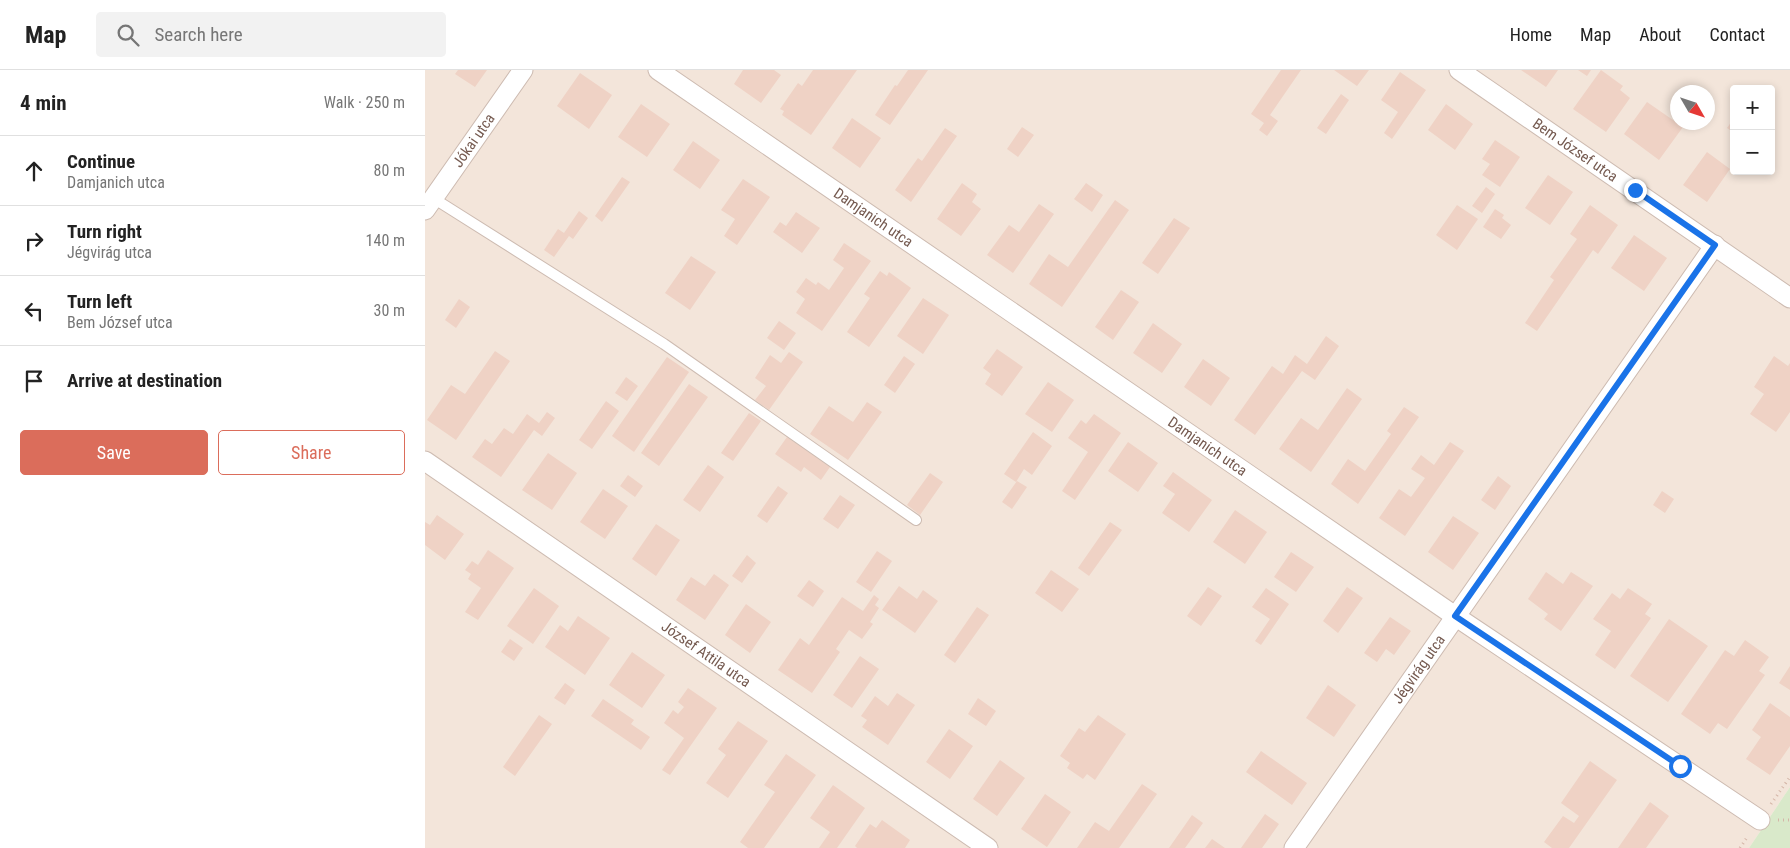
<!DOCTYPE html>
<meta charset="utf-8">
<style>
body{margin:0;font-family:"Roboto Condensed",sans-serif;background:#f2f2f2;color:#222}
.controls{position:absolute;right:15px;top:15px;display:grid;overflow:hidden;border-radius:5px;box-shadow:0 2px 8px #0003}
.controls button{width:45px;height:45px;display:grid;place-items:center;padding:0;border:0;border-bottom:1px solid #e0e0e0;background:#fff;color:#222;font:25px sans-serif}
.compass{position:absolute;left:1245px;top:15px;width:45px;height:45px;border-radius:50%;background:#fff;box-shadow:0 2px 8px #0003;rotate:129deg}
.stop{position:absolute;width:15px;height:15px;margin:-11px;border:4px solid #1a73e8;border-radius:50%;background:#fff}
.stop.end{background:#1a73e8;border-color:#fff;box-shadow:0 1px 5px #0008}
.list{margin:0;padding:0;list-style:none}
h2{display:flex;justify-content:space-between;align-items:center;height:65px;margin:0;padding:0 20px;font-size:21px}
h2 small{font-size:16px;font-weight:400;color:#767676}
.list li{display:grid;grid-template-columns:32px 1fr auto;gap:15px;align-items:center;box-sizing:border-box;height:70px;padding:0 20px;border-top:1px solid #e0e0e0}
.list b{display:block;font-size:19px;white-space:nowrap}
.list p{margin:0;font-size:16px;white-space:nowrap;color:#767676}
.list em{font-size:16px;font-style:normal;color:#767676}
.actions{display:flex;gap:10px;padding:15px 20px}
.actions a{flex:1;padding:11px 0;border:1px solid #db6d5b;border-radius:5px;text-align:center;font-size:18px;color:#db6d5b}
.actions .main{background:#db6d5b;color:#fff}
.icon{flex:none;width:28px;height:28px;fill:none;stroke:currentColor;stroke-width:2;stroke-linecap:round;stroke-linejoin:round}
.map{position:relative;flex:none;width:1365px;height:778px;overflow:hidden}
header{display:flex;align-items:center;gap:30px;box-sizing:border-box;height:70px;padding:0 25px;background:#fff;border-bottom:1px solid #e0e0e0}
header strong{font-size:24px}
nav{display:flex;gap:28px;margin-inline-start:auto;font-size:18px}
.search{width:350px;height:45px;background:#f2f2f2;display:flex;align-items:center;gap:12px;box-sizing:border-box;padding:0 18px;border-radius:5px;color:#767676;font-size:19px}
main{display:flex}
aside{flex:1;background:#fff}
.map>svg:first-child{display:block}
.residential{fill:#f3e5da;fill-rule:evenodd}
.green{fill:#d9e9ca}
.building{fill:#efd2c5}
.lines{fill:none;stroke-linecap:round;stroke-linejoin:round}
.lane-casing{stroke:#cdbbb1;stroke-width:12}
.street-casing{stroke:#cdbbb1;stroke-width:21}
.path{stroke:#d4b5a7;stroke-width:3;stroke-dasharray:1 4;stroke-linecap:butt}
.lane{stroke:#fff;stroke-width:10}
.street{stroke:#fff;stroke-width:19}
.route{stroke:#1a73e8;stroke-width:6}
.labels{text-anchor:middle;stroke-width:4;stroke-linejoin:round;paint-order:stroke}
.street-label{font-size:15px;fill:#755a50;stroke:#fef8f2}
</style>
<header>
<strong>Map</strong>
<div class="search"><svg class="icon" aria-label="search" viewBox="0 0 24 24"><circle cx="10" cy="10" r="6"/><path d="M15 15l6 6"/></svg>Search here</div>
<nav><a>Home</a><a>Map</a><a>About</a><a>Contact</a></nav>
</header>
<main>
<aside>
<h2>4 min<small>Walk · 250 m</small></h2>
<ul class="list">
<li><svg class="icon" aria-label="ahead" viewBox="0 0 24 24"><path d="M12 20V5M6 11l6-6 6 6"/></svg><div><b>Continue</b><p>Damjanich utca</p></div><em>80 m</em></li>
<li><svg class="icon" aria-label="right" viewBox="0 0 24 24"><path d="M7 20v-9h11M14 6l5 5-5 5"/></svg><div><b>Turn right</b><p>Jégvirág utca</p></div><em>140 m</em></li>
<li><svg class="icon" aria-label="left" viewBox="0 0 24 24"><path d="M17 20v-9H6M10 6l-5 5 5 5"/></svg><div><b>Turn left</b><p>Bem József utca</p></div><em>30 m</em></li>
<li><svg class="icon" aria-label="arrive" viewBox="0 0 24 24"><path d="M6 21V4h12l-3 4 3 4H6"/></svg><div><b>Arrive at destination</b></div></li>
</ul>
<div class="actions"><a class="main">Save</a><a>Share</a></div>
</aside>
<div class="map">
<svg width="1365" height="778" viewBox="0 0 1365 778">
<rect width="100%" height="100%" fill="#fbf4eb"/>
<path class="residential" d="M0 0H1365V717L1324 778H0ZM1309 19H1346V101H1309ZM1252 22H1282V52H1252Z"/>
<path class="green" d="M1365 717V778H1324Z"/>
<path class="building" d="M33 0H62L50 17 30 4Z
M318 0H349L356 5 336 33 309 14Z
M388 0H432L386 65 357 45 359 41 355 39 373 13 377 16Z
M483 0H503L465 55 450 45 470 15 472 16Z
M856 0H876L845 45 853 51 842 66 834 60 839 53 826 44Z
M909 0H944L932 16Z
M1096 0H1133L1121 17Z
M1153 0H1166L1162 6Z
M1176 0 1198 16 1195 20 1205 28 1181 62 1148 39Z
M975 2 1001 20 967 69 959 63 973 42 956 30Z
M155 3 187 25 164 59 132 36Z
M916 24 924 30 901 64 892 58Z
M1222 32 1258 57 1234 90 1199 64Z
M216 34 245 54 222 87 193 67Z
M1021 34 1048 54 1030 80 1003 60Z
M427 48 456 68 435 98 407 78Z
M1309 48V63L1302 58Z
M597 57 609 65 593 87 582 79Z
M520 58 532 66 486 132 470 120 493 88 497 91Z
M1070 70 1095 87 1075 117 1057 105 1065 94 1057 89Z
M268 71 295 90 275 119 248 100Z
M1282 82 1305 99 1282 132 1258 115Z
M1123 105 1148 122 1125 155 1100 138Z
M197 107 205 112 177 152 170 146Z
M318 109 345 127 312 175 299 166 310 149 296 140Z
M537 113 552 124 547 132 556 139 536 166 512 149Z
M661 113 678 125 667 142 649 129Z
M1061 117 1070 124 1057 143 1047 136Z
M690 130 704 140 637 237 604 214 624 184 643 197Z
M614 134 629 144 588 203 562 185 584 155 594 162Z
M1032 135 1053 149 1032 180 1011 165Z
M1165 135 1193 155 1173 184 1168 180 1112 261 1100 253 1129 210 1125 207 1152 169 1145 164Z
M1070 139 1079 145 1077 148 1086 155 1076 169 1058 157Z
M154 141 163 148 148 169 144 166 129 187 119 180 133 159 139 163Z
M371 142 395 158 377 183 348 162 355 152 361 156Z
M749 148 765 158 733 204 717 193Z
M1209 165 1242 188 1219 221 1186 198Z
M419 173 446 191 397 261 371 243 380 229 371 222 381 208 391 215 393 212 404 220 419 198 408 190Z
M266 186 291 202 265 240 240 223Z
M455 201 462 206 464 202 486 218 444 277 422 262 445 228 439 224Z
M696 220 714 232 688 270 670 257Z
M498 228 524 245 498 284 472 266Z
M34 229 45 237 31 258 20 250Z
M354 251 371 263 359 280 342 268Z
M728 253 757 274 737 303 708 283Z
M901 266 914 276 890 310 877 301 830 365 809 350 847 296 858 304 870 285 882 294Z
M572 279 598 297 577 326 560 314 566 304 558 298Z
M70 281 85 291 31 370 2 350 26 315 40 324Z
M364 282 378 292 344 340 330 330 341 316 330 308 345 285 356 293Z
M479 286 490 294 470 323 459 315Z
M1349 286 1363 296 1365 293V342L1351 362 1325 344 1339 324 1329 317Z
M242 287 264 302 209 382 187 366Z
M778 289 805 308 786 336 759 317Z
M201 307 213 316 202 331 190 323Z
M623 312 649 330 627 362 600 344Z
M264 314 283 327 234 396 216 383Z
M922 318 937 329 886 402 854 379 876 348 893 360Z
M181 331 194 341 167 379 154 370Z
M442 332 457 342 423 390 385 364 404 336 428 352Z
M979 337 994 347 933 434 906 414 923 389 940 401 966 364 962 361Z
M122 342 130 348 117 366 109 360 76 407 47 387 60 369 67 374 79 358 88 364 102 344 114 353Z
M324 343 336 351 308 391 296 383Z
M669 344 696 363 650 430 637 421 663 382 643 368 656 350 661 354Z
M608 362 627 376 607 405 599 399 591 412 579 404Z
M362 367 405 397 396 410 379 397 376 402 350 384Z
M703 372 733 393 713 422 683 401Z
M1025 372 1039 381 980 466 954 448 974 419 986 427 1000 408 986 399 996 385 1009 395Z
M123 383 152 403 127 440 97 420Z
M283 395 299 407 275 442 258 430Z
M748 402 787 430 764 462 737 443 750 424 738 416Z
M505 403 518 412 495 445 482 435Z
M203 405 218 416 210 427 195 416Z
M1073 406 1086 416 1070 440 1056 430Z
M592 411 602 417 587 439 577 432Z
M353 416 363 423 342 453 332 446Z
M178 419 203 436 180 469 155 452Z
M1237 421 1249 429 1240 443 1228 435Z
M415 425 430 435 413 459 398 449Z
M810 440 842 462 820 494 788 472Z
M12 445 39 464 20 490 0 475V452L5 455Z
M1028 446 1054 463 1028 500 1003 482Z
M685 452 697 460 664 506 653 498Z
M231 454 255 470 231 506 207 489Z
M63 480 89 498 53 550 40 542 56 518 43 509 46 504 40 500 47 491 53 495Z
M452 481 467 491 446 522 431 512Z
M866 482 889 497 871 522 849 507Z
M322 485 331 493 317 513 307 506Z
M626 500 654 519 637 542 610 523Z
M1121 502 1138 514 1146 502 1168 516 1136 561 1119 549 1123 544 1103 529Z
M289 504 304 515 280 550 251 530 266 507 280 516Z
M384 510 399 521 388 537 372 526Z
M474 516 492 529 498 520 513 531 490 563 457 540Z
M783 517 797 526 776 556 762 546Z
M922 517 938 528 913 563 898 551Z
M109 518 134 536 108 574 82 556Z
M841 518 864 534 836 575 830 571 845 549 827 537Z
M1203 518 1227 534 1220 544 1226 548 1190 599 1170 585 1186 561 1168 549 1187 523 1195 529Z
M449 525 454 529 450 535 454 538 445 552 448 554 437 569 424 560 411 579 415 582 387 623 353 600 375 568 384 575 417 527 438 541Z
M321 534 346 552 325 583 300 565Z
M552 537 564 545 530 593 519 585Z
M153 546 185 568 160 605 120 577 135 555 143 561Z
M965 547 986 561 969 585 961 579 952 592 939 583Z
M1244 549 1283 576 1243 632 1205 606Z
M85 569 98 578 89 591 76 582Z
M1320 570 1344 587 1334 601 1340 605 1302 659 1293 653 1285 664 1256 644 1300 580 1309 586Z
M207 582 240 605 217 638 184 615Z
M435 586 454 599 427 638 408 625Z
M1365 596V620L1354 613Z
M140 613 150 620 140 635 129 628Z
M903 615 931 635 909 667 881 648Z
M263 618 292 638 245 705 237 700 259 668 239 653 248 640 253 644 259 637 253 632Z
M472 623 490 635 463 675 437 657 442 650 436 646 450 626 463 636Z
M553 628 571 641 561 656 543 644Z
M178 629 209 650 206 654 225 667 216 680 166 646Z
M1345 633 1365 647V676L1345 705 1321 689 1336 667 1327 660Z
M114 645 127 654 90 706 78 697Z
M673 645 701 664 670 710 662 704 658 709 642 698 645 693 635 686 654 658 660 662Z
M313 651 343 671 303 728 281 713 301 685 293 679Z
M524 659 548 676 525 709 501 692Z
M836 681 882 713 867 735 821 702Z
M361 684 391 705 339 778H323L315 772 350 722 339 715Z
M575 690 600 708 572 746 548 729Z
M1165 691 1192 710 1144 778H1127L1119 772 1138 746 1149 753 1154 746 1136 733Z
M717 714 732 724 694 778H652L670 752 684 761Z
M408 715 440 738 412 778H394L405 762 385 748Z
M620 724 646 742 622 777 596 759Z
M1225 732 1244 746 1221 778H1193Z
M840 744 854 754 837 778H816Z
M767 745 778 753 760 778H744Z
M457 750 485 770 480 778H432L430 776 445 754 451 758Z
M787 769 800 778H780Z"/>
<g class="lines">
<defs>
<path id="lane" d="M8 128 239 274 491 450"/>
<g id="street">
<path id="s1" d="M233 0 1030 546 1335 750"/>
<path id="s2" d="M1034 0 1365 228"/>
<path id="s3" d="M0 140 98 0"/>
<path id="s4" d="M0 391 563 778"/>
<path id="s5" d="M869 778 1290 175"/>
</g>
</defs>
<use href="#lane" class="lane-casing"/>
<use href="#street" class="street-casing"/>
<path class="path" d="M1346 734 1365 707
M1353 750H1365
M1315 778 1323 766"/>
<use href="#lane" class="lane"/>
<use href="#street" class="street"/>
</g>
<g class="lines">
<path class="route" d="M1210 120 1290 175 1030 546 1255 696"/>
</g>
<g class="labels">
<g class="street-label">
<text dy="5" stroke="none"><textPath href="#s3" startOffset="85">Jókai utca</textPath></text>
<text dy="5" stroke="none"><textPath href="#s2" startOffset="141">Bem József utca</textPath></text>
<text dy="5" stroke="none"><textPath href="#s1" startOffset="261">Damjanich utca</textPath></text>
<text dy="5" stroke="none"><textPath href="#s1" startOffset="666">Damjanich utca</textPath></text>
<text dy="5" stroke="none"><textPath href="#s4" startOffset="341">József Attila utca</textPath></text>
<text dy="5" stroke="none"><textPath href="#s5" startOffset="218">Jégvirág utca</textPath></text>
</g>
</g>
</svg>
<div class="controls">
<button>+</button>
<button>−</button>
</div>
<svg class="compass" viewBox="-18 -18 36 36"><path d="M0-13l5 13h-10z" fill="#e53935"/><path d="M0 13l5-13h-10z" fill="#767676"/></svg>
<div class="stop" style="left:1255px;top:696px"></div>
<div class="stop end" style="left:1210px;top:120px"></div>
</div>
</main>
